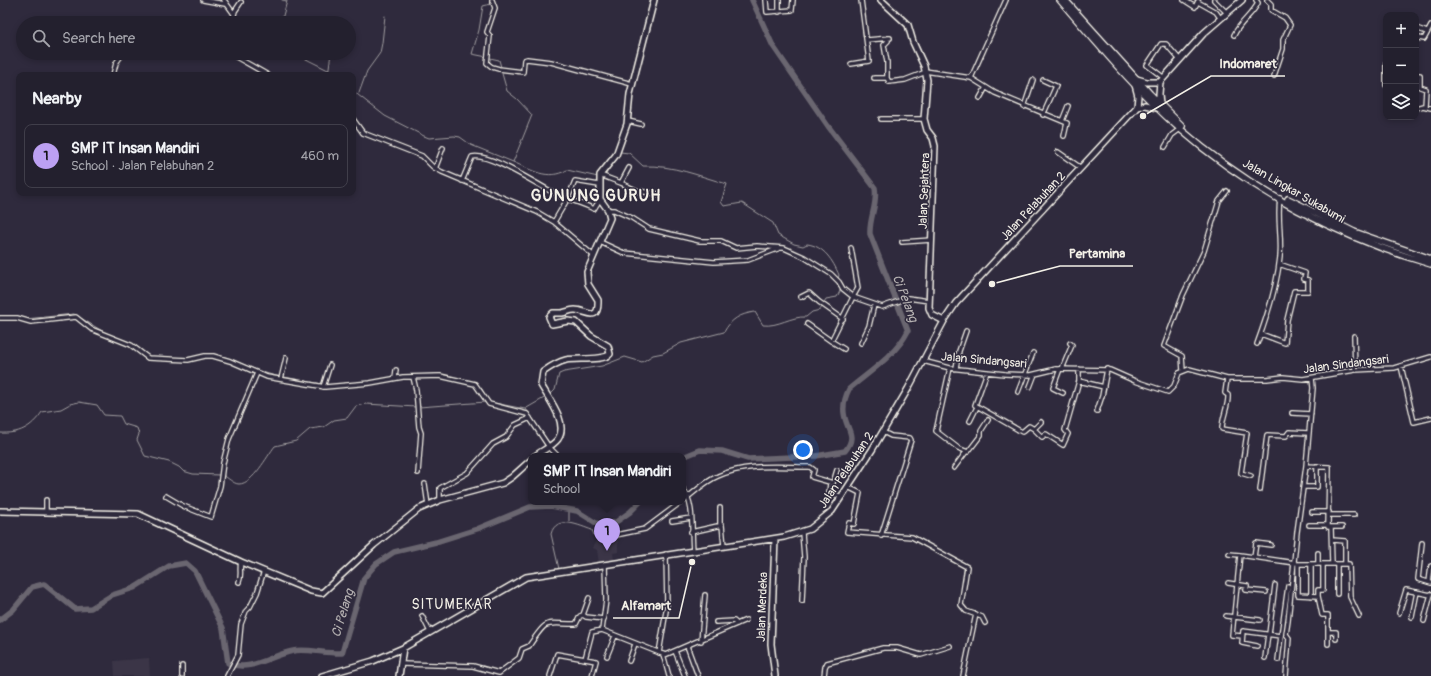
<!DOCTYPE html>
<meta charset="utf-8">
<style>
body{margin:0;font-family:Pangolin,sans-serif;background:#2f2d3a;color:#f1f3f6}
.controls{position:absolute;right:12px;top:12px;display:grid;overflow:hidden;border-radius:8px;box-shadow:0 2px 6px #0003}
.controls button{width:36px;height:36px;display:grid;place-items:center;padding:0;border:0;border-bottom:1px solid #403e4a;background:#23202e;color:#f1f3f6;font:20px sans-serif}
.you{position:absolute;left:803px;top:450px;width:14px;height:14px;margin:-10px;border:3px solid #fff;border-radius:50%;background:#1a73e8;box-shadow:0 0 0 6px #1a73e833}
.badge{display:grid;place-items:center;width:26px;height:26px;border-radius:50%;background:#bca0f2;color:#111;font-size:13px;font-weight:700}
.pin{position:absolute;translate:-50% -33px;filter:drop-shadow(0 1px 2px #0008)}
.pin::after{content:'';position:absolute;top:21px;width:14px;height:12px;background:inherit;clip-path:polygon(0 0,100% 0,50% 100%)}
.popup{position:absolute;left:528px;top:453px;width:158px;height:52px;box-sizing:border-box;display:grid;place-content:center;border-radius:8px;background:#23202e;filter:drop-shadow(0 1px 3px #0005);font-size:13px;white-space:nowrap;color:#a3a3aa}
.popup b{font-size:15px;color:#f1f3f6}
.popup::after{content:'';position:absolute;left:50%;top:100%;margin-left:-8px;border:8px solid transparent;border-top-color:#23202e}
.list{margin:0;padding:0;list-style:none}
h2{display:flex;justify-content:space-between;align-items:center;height:52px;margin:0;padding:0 16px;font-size:17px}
h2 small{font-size:13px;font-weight:400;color:#a3a3aa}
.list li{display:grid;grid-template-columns:26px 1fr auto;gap:12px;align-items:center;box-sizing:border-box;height:64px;margin:0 8px 8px;padding:0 8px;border:1px solid #403e4a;border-radius:8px}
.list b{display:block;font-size:15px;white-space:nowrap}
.list p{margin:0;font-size:13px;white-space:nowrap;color:#a3a3aa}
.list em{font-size:13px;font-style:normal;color:#a3a3aa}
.icon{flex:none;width:22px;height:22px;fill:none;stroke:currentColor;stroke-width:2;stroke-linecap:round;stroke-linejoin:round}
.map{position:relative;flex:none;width:1431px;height:676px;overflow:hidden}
.search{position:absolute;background:#23202e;box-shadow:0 2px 6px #0003;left:16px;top:16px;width:340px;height:44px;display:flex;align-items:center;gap:10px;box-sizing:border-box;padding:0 14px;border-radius:22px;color:#a3a3aa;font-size:15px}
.panel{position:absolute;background:#23202e;box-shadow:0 2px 6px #0003;left:16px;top:72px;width:340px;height:124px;border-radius:8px}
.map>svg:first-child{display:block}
.built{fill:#3b3647}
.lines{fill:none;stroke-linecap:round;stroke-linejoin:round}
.stream{stroke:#a19ea0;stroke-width:1}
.river{stroke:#6a6670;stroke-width:5.5}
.street-casing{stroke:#f4f1e8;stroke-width:6}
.secondary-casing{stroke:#f4f1e8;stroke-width:8}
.primary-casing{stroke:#f4f1e8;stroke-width:8}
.street{stroke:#2f2a3d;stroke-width:3.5}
.secondary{stroke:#2f2a3d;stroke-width:5}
.primary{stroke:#2f2a3d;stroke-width:5.5}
.labels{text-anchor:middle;stroke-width:3;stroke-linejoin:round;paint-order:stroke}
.street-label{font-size:12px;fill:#f4f1e8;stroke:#2f2a3d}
.water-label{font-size:13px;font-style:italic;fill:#b6b2b2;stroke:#2f2a3d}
.quarter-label{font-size:14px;letter-spacing:1px;fill:#f4f1e8;stroke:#2f2a3d}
.district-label{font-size:16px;font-weight:bold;letter-spacing:1px;fill:#f4f1e8;stroke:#2f2a3d}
.leader{fill:none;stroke:#f4f1e8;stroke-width:1.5}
.callout-dot{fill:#f4f1e8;stroke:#2f2a3d;stroke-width:1.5}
.callout-label{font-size:13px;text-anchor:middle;font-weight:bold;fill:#f4f1e8;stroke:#2f2a3d;stroke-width:3;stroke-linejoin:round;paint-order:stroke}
</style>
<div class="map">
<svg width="1431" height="676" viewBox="0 0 1431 676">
<rect width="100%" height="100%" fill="#2f2a3d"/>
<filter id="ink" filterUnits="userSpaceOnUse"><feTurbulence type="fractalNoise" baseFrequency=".025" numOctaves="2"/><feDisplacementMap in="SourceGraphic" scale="8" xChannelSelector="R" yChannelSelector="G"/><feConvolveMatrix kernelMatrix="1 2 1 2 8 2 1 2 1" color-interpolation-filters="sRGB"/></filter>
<g filter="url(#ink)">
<path class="built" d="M615 538H618V552L613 553 614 560 599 563 597 550 593 548 596 540 606 542Z
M149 658 150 676H115L114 661Z"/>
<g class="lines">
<path class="stream" d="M281 23 287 1 282 0
M336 23V21
M294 53 328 70
M487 57 472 54 479 30 483 6 491 4
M490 58 499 60 501 67
M501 70 507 91 517 99 532 115 513 162C532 170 547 181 567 170L598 177
M328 75 331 53
M353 91 385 116 424 136 429 138 454 136 460 137 471 145 513 162
M359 93 367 71 380 53 382 43 385 16
M620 152 629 153 643 166C673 165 699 176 727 184L721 202 724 206 742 203 773 223 778 235 794 244 803 246 807 244C824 246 833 261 839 275L838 279
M605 176 612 164
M823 304 826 299 837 297 840 291 837 282
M26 319 74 314 104 332 128 342
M214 354C237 359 257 373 281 377
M184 358 205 355
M406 375 438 374 466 380
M396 376 403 375
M284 377 322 384
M477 384 482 389 485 396
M550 395 555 390 559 374 564 372 602 366 625 357 642 362 653 355 663 353 681 343 724 332C731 319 740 314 755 312L763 325C778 327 791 316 806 317L812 312 820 310 822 307
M489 402 525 409 546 397
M419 407 486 402
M526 409 550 444
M0 433C19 434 31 428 42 412L61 409 70 404 79 402 97 405 104 415 120 416 124 424 137 428 139 434 137 440 145 456 169 462 179 467 183 471 193 474 219 475
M222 475C228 477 233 484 239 484 253 484 267 456 275 446L296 441 310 429 324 427 334 420 347 418 356 406 366 404 416 407
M569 510V521
M559 569 551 534C556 514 580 526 592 530L594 535 599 540 614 538"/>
<path class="river" d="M683 457 700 450 722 451 748 459 816 456 845 451C858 435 846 430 844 413 843 405 846 395 849 389 869 372 896 355 908 331L870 234C869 218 878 204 875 188L828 126 773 46 752 0
M0 620 13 610 32 587 44 584 75 609 91 608 112 595 134 588 169 566 186 563 195 571 223 628 228 663C250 673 271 655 293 651 305 648 327 654 342 653L364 578 376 564 394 552 436 542 477 529 530 507 551 506 577 511 596 523 604 525 616 522 630 512 640 502"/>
<defs>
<path id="street" d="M203 0 225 4
M224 0 234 14
M492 0 495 8 487 32 490 36 487 63 492 67 499 69 523 72 524 60 527 59 551 62 632 84
M766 0 767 12 792 10 793 0
M779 0V12
M1184 0 1195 7 1198 1
M1214 0 1227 13
M1267 0 1271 4V10L1285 18 1290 25 1283 40V49L1274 76
M1198 2 1216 12 1221 19
M142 23 147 21 153 23
M232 23 235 11 241 2
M1416 28 1427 32
M1234 35C1240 22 1253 14 1258 3L1256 0
M867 40 890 38
M1416 40 1419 38 1424 39 1431 26
M229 53 268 75
M851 64 869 61 861 0
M1386 64V85
M925 71 971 78 1006 0
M113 75 116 63 123 53
M1416 75H1420V87L1426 89 1425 106
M874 78H887L889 82 905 80 926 72
M887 78V62L884 45 888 41V38
M971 78 995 93 1067 123 1064 136
M1164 78 1147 65 1161 44H1166L1180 60
M1043 80 1056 86 1043 115
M980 98 985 89
M1024 107 1033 80
M1416 108 1423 106 1431 108
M353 119 363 133 422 156 433 167 442 172 537 212 554 222 594 256
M881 119H924
M628 121 641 124
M1062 121 1068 106
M1165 147 1172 135 1180 129
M1058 152 1081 168
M435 169 443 148
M600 175 621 183 629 168
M462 181 472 157C489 152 539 186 556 194 569 200 582 203 594 209L600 199
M621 183 638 191 658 194
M608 210H614L632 218 649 229 700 241H721L736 248 757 246 784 248 804 257 831 274 839 282 843 289 853 297 858 288 851 248
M554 222 568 198 575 181 599 185
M600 242 624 253 714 262 748 260 780 248
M902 242 932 240
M801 297 809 293 819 302 843 319
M0 318H17L31 322 76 317 91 329 131 345 148 358 188 360 205 356H213L230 361 267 377 325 387 370 383 403 377 440 376 475 384 489 404 527 414 549 447 558 456
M807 324 831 341
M1261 334 1285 343 1287 320 1294 291H1308V280L1304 279 1305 273 1279 264
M1354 336 1355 370
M861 343 869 326 874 305
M1257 344C1267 317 1277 286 1280 257 1282 237 1277 218 1280 198
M844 349 831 341 853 297 882 307 908 298 929 301
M923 361 950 368 1005 374 1031 375 1056 369 1110 370 1135 381 1168 392 1174 386 1179 373 1189 369 1227 379H1267L1283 377 1303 379 1355 370 1394 368 1431 357
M1401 366 1414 422 1431 418
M950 368 936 431 958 448 968 452 981 435V431L988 420
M956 368 959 351 966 331
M1060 369 1053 388 1063 393
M1062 369 1072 345 1070 343
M1183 371 1182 356 1164 346 1183 295 1204 251 1219 201 1227 191
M987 372 975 405 1022 432 1029 426 1034 429
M413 377 416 390 419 427 421 433 418 473
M395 378 396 370
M1312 378 1313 388 1306 466 1329 467 1328 527H1342
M281 379 286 358
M1227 379 1225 393 1228 395C1229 405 1222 417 1222 429L1247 433 1241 473 1251 476
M1079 381 1104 387
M323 387 330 365
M1030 387 1035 374
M1018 392 1033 353
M1097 411 1102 396 1107 369
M1292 413 1311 414
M970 421 977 407
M1041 422 1034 429 1042 437 1046 434 1063 445 1068 434 1065 430 1079 381V369
M954 468 966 452
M830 483 829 492 842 497
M425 484 428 505
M848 487 860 493 854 524 849 523 847 532 912 537 967 567 961 605 966 611 982 617 985 623
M1305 487H1317V466
M683 489C695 503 691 532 693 550
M1260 490 1267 435 1286 436 1289 432 1308 433
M166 496 183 506 211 517 220 486 223 463 229 439 257 373
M440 500V488L467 473 493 444 506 437 515 425 530 418
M683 501C695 492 704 482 718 476 746 463 780 467 810 467L814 470 812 477 833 483 837 470
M46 512V500
M1312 512H1329
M1328 515H1354
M672 521 691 518
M1309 525H1328
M720 526V508
M1331 527 1332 564
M691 532 722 525 724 546
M600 535 606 537 645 529 681 502
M881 536 911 440 910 438 891 436 883 432
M1332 540 1345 541V564
M1422 543 1418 579 1431 583
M1229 554 1240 555
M1254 557 1256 543 1271 545
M1311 564V596
M1318 564V553
M1337 564V594
M239 582C242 575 239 569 241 562
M1429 582 1431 566
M1228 583 1247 586 1246 590 1266 592
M1318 597V590H1323V564
M589 598 583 615 586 617 604 619
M802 601 804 557 802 533
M1399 613 1406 590 1431 595
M422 616 430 632
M1226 616 1260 620
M1412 617 1417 592
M1424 621 1431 594
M716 622 734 621 737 624
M602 630 665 655 746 620
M1328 632H1336V639
M1269 634 1275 585
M1242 636 1232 635 1240 555 1295 563
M1281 636 1288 586
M701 641 705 595
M1328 644V615H1322L1318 596 1298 595V564H1349L1350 597 1359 616
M687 646 698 676
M1257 646 1242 643 1243 631 1281 636 1278 660
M675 651 685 676
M659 653 667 605 666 554
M663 654 669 676
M607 656 615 636
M1265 658 1268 634
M585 659 596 661 592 676
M629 661 635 644
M402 664 473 666 499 673 519 658 522 649 529 646C548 618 543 624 576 624L580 616 583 615
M182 666V676
M227 676 238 655 241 624 246 611 250 607 257 593 264 571
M550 676 557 654 585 659 592 632 602 630 606 600 605 564
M824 676 825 667 827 663 883 648H897L921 655 950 646
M963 676 976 614
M1286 676 1289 638 1286 634 1288 621 1297 532 1306 466"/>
<path id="secondary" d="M881 0 908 25 913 42 924 66 927 80 924 119 927 130 933 138 935 146 929 308 932 315 944 321
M1137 79 1147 82H1160
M1160 82 1204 33 1242 0
M1160 82 1159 94 1160 105
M1135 85 1138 96 1137 107
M535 456C542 450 552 447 558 439 569 423 548 398 541 385L543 372C550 367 558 362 566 360 577 358 604 361 610 354L608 346 591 336 576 322 568 321 552 324 549 317 553 313C556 313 559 313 562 313 567 312 570 310 575 310 586 310 599 324 598 300L588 284 587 272 610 218 608 210 600 199V175L616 155 627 124 630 94 654 0
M0 511 138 514 241 562 311 591 322 593 374 545 419 509 440 500 503 483 512 477 531 460
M775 539 771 644 775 676
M322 676 373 661 403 648 526 577 784 537 810 529 832 511 872 450 908 389 944 321 956 303 1137 107 1145 105 1157 108
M399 676 403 648"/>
<path id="primary" d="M1060 0C1097 43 1137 91 1179 128 1251 191 1340 238 1431 264
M1065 0 1150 94 1182 126
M1288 199 1354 232 1431 259"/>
</defs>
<use href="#street" class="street-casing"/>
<use href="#secondary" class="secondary-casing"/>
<use href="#primary" class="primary-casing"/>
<use href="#street" class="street"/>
<use href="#secondary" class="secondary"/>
<use href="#primary" class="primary"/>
</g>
</g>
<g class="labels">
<g class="street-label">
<text transform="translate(924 191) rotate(-88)" y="4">Jalan Sejahtera</text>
<text transform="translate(1294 191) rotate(30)" y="4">Jalan Lingkar Sukabumi</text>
<text transform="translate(1033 206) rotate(-47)" y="4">Jalan Pelabuhan 2</text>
<text transform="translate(984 360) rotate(5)" y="4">Jalan Sindangsari</text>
<text transform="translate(1346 364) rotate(-7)" y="4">Jalan Sindangsari</text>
<text transform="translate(846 470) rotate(-56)" y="4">Jalan Pelabuhan 2</text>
<text transform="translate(762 607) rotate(-88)" y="4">Jalan Merdeka</text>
</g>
<g class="water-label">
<text transform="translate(906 298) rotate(69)" y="5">Ci Pelang</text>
<text transform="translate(342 613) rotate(-73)" y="5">Ci Pelang</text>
</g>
<g class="quarter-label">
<text x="452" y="609">SITUMEKAR</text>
</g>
<g class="district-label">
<text x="596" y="201">GUNUNG GURUH</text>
</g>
</g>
<path class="leader" d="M1143 116L1211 76H1285M992 284L1060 266H1133M692 562L679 618H613"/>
<g class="callout-dot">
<circle cx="1143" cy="116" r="4"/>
<circle cx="992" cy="284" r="4"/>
<circle cx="692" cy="562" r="4"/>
</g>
<g class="callout-label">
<text x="1248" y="68">Indomaret</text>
<text x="1097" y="258">Pertamina</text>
<text x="646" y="610">Alfamart</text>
</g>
</svg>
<div class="controls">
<button>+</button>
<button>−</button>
<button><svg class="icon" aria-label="layers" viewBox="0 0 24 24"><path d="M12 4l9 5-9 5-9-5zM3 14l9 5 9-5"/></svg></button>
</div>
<div class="you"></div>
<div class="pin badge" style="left:607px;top:551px">1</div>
<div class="popup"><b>SMP IT Insan Mandiri</b>School</div>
<div class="search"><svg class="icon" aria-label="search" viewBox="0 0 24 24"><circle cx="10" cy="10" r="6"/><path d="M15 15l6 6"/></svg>Search here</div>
<section class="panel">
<h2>Nearby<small></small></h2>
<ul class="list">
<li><span class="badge">1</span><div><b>SMP IT Insan Mandiri</b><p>School · Jalan Pelabuhan 2</p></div><em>460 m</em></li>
</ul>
</section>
</div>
